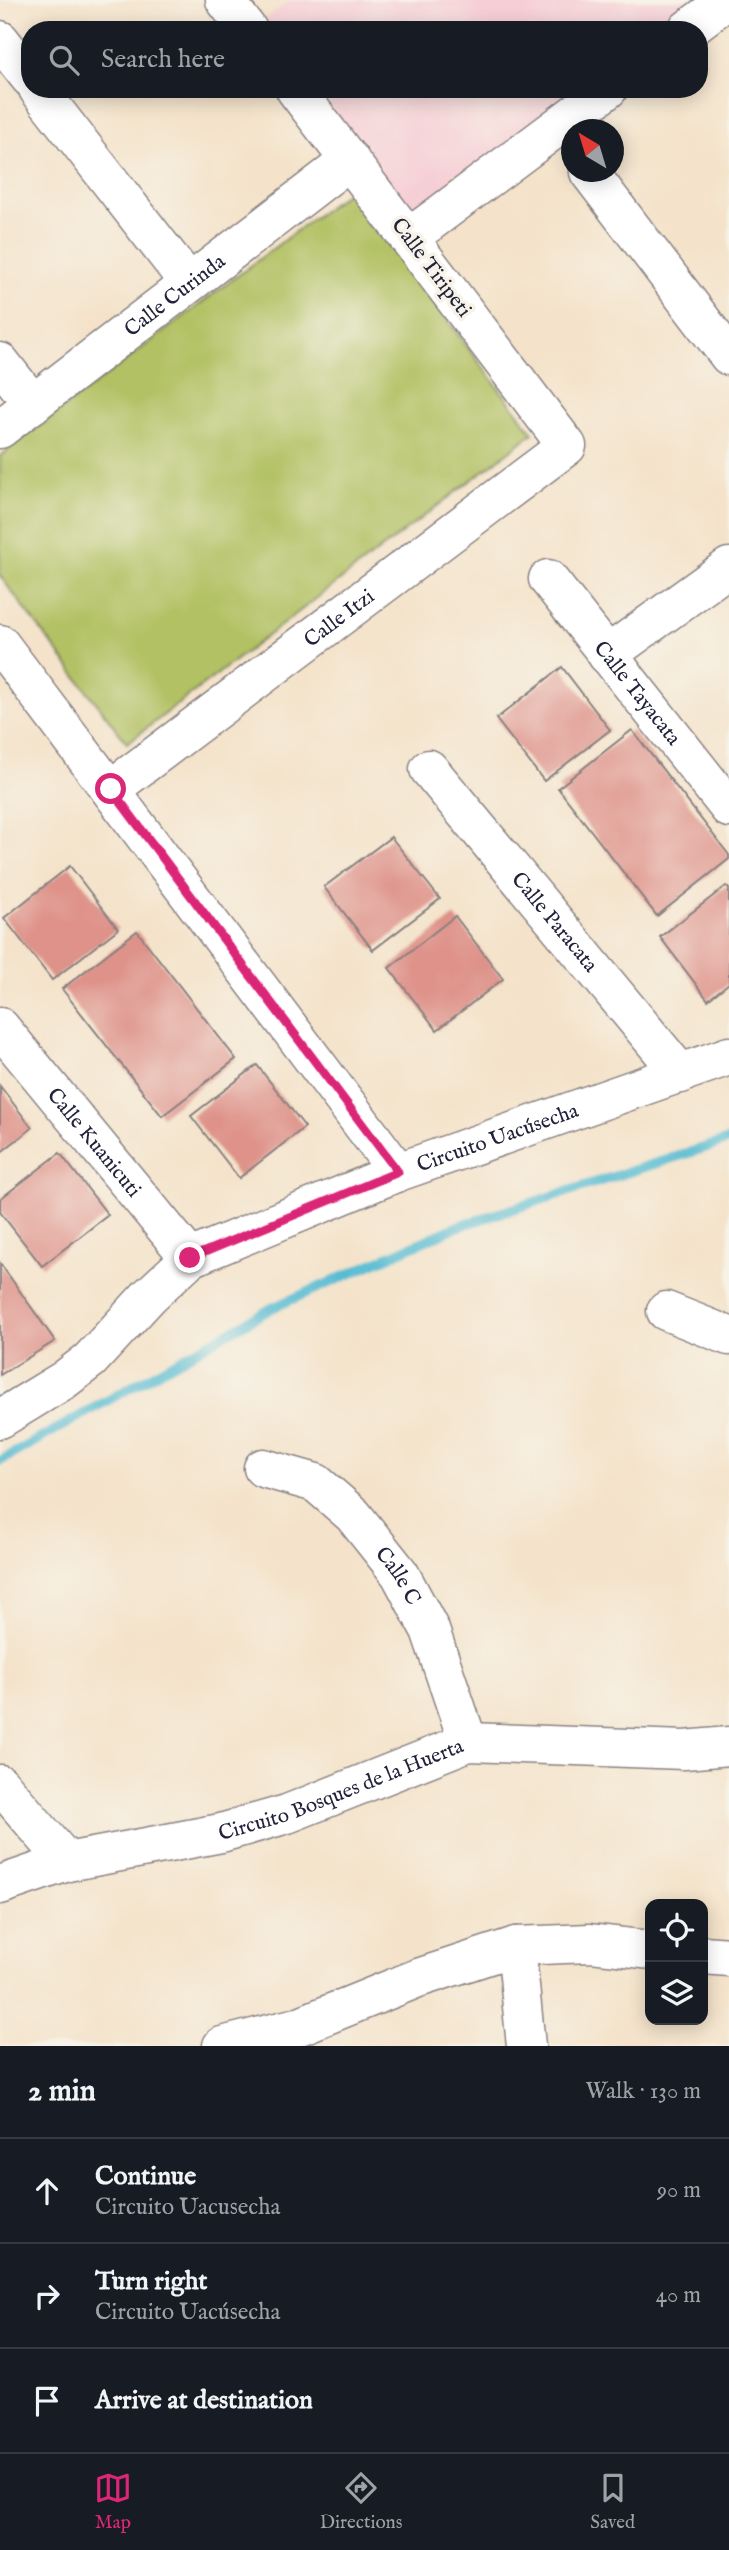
<!DOCTYPE html>
<meta charset="utf-8">
<style>
body{margin:0;font-family:"IM FELL English",serif;background:#20242c;color:#f1f3f6}
.controls{position:absolute;right:21px;bottom:21px;display:grid;overflow:hidden;border-radius:14px;box-shadow:0 4px 18px #0003}
.controls button{width:63px;height:63px;display:grid;place-items:center;padding:0;border:0;border-bottom:2px solid #363941;background:#171b24;color:#f1f3f6;font:35px sans-serif}
.compass{position:absolute;left:561px;top:119px;width:63px;height:63px;border-radius:50%;background:#171b24;box-shadow:0 4px 18px #0003;rotate:322deg}
.stop{position:absolute;width:21px;height:21px;margin:-16px;border:5px solid #db2777;border-radius:50%;background:#fff}
.stop.end{background:#db2777;border-color:#fff;box-shadow:0 2px 7px #0008}
.list{margin:0;padding:0;list-style:none}
h2{display:flex;justify-content:space-between;align-items:center;height:91px;margin:0;padding:0 28px;font-size:30px}
h2 small{font-size:23px;font-weight:400;color:#9ea1a6}
.list li{display:grid;grid-template-columns:46px 1fr auto;gap:21px;align-items:center;box-sizing:border-box;height:105px;padding:0 28px;border-top:2px solid #363941}
.list b{display:block;font-size:26px;white-space:nowrap}
.list p{margin:0;font-size:23px;white-space:nowrap;color:#9ea1a6}
.list em{font-size:23px;font-style:normal;color:#9ea1a6}
.icon{flex:none;width:38px;height:38px;fill:none;stroke:currentColor;stroke-width:2;stroke-linecap:round;stroke-linejoin:round}
.map{position:relative;flex:none;width:729px;height:2046px;overflow:hidden}
.search{position:absolute;background:#171b24;box-shadow:0 4px 18px #0003;left:21px;right:21px;top:21px;height:77px;display:flex;align-items:center;gap:18px;box-sizing:border-box;padding:0 24px;border-radius:28px;color:#9ea1a6;font-size:26px}
.sheet{height:406px;background:#171b24}
nav{display:flex;justify-content:space-around;align-items:center;box-sizing:border-box;height:98px;border-top:2px solid #363941;background:#171b24;font-size:19px;color:#9ea1a6}
nav a{display:grid;justify-items:center;gap:4px}
nav .on{color:#db2777}
.map>svg:first-child{display:block}
.built{fill:#f6cfd6}
.green{fill:#b2c164;stroke:#6a7250;stroke-width:2}
.lines{fill:none;stroke-linecap:round;stroke-linejoin:round}
.stream{stroke:#54bbd2;stroke-width:10}
.building{fill:#de9289}
.minor-casing{stroke:#8b8282;stroke-width:41}
.minor{stroke:#fff;stroke-width:38}
.route{stroke:#db2777;stroke-width:9}
.labels{text-anchor:middle;stroke-width:7;stroke-linejoin:round;paint-order:stroke}
.street-label{font-size:21px;fill:#22223b;stroke:#f7f3e8}
</style>
<div class="map">
<svg width="729" height="2046" viewBox="0 0 729 2046">
<rect width="100%" height="100%" fill="#f7f3e8"/>
<filter id="ink" filterUnits="userSpaceOnUse"><feTurbulence type="fractalNoise" baseFrequency=".0143" numOctaves="2"/><feDisplacementMap in="SourceGraphic" scale="14" xChannelSelector="R" yChannelSelector="G"/><feConvolveMatrix kernelMatrix="1 2 1 2 8 2 1 2 1" color-interpolation-filters="sRGB"/></filter>
<filter id="wash" filterUnits="userSpaceOnUse"><feTurbulence type="fractalNoise" baseFrequency=".00686" numOctaves="4" result="noise"/><feDisplacementMap in="SourceGraphic" scale="28" xChannelSelector="R" yChannelSelector="G"/><feGaussianBlur stdDeviation="1.57" result="paint"/><feColorMatrix in="noise" values="0 0 0 0 0 0 0 0 0 0 0 0 0 0 0 0 0 1.4 0 .05"/><feComposite in="paint" operator="in"/></filter>
<g filter="url(#wash)">
<rect width="100%" height="100%" fill="#f4e3ca"/>
<path class="built" d="M291 0H698L659 30H273L265 19Z
M318 89H580L412 215Z"/>
<path class="green" d="M349 191 533 433 127 743 0 576V456Z"/>
<g class="lines">
<path class="stream" d="M0 1461 272 1308 456 1227 729 1140"/>
</g>
<g id="blocks">
<path class="building" d="M562 667 610 730 544 781 496 719Z
M632 730 729 855V859L657 916 558 788Z
M391 837 440 899 373 950 324 887Z
M70 866 118 929 52 980 4 918Z
M726 886 729 889V983L708 1000 660 937Z
M455 916 503 979 437 1030 389 968Z
M137 931 236 1059 162 1116 62 989Z
M257 1065 305 1127 239 1178 191 1116Z
M0 1086 32 1128 0 1153Z
M60 1153 108 1215 42 1266 0 1212V1199Z
M0 1263 55 1341 0 1375Z"/>
</g>
</g>
<g filter="url(#ink)">
<use href="#blocks" fill-opacity="0" stroke="#8b8282" stroke-width="2"/>
<g class="lines">
<defs>
<g id="minor">
<path d="M225 0 248 30"/>
<path d="M687 30 727 0"/>
<path d="M0 40 30 78"/>
<path d="M38 89 189 283"/>
<path d="M589 172 729 356"/>
<path d="M410 237 608 89"/>
<path d="M0 362 33 404"/>
<path id="s1" d="M0 429 350 160"/>
<path id="s2" d="M548 579 729 808"/>
<path d="M0 644 398 1172"/>
<path d="M607 655 729 567"/>
<path id="s3" d="M429 769 681 1074"/>
<path id="s4" d="M111 789 567 446 295 89"/>
<path id="s5" d="M0 1027 190 1258"/>
<path d="M666 1311 729 1336"/>
<path id="s6" d="M0 1419 64 1380 90 1360 149 1296 190 1258 398 1172 729 1056"/>
<path id="s7" d="M263 1468 316 1483 353 1515 400 1574 430 1630 468 1742"/>
<path d="M0 1784 67 1862"/>
<path id="s8" d="M0 1885 67 1862 221 1833 287 1814 468 1742 684 1750 729 1746"/>
<path d="M516 1946 526 2046"/>
<path d="M703 1955 729 1957"/>
<path d="M222 2046 297 2027 418 1978 516 1946 590 1943 650 1950"/>
</g>
</defs>
<use href="#minor" class="minor-casing"/>
<use href="#minor" class="minor"/>
</g>
</g>
<g class="lines" filter="url(#ink)">
<path class="route" d="M111 789 398 1172 190 1258"/>
</g>
<g class="labels">
<g class="street-label">
<text transform="translate(432 267) rotate(53)" y="7">Calle Tiripeti</text>
<text dy="7" stroke="none"><textPath href="#s1" startOffset="220">Calle Curinda</textPath></text>
<text dy="7" stroke="none"><textPath href="#s4" startOffset="285">Calle Itzi</textPath></text>
<text dy="7" stroke="none"><textPath href="#s2" startOffset="145">Calle Tayacata</textPath></text>
<text dy="7" stroke="none"><textPath href="#s3" startOffset="198">Calle Paracata</textPath></text>
<text dy="7" stroke="none"><textPath href="#s6" startOffset="581">Circuito Uacúsecha</textPath></text>
<text dy="7" stroke="none"><textPath href="#s5" startOffset="149">Calle Kuanicuti</textPath></text>
<text dy="7" stroke="none"><textPath href="#s7" startOffset="180">Calle C</textPath></text>
<text dy="7" stroke="none"><textPath href="#s8" startOffset="355">Circuito Bosques de la Huerta</textPath></text>
</g>
</g>
</svg>
<div class="controls">
<button><svg class="icon" aria-label="locate" viewBox="0 0 24 24"><circle cx="12" cy="12" r="6"/><path d="M12 2v4M12 18v4M2 12h4M18 12h4"/></svg></button>
<button><svg class="icon" aria-label="layers" viewBox="0 0 24 24"><path d="M12 4l9 5-9 5-9-5zM3 14l9 5 9-5"/></svg></button>
</div>
<svg class="compass" viewBox="-18 -18 36 36"><path d="M0-13l5 13h-10z" fill="#e53935"/><path d="M0 13l5-13h-10z" fill="#9ea1a6"/></svg>
<div class="stop" style="left:111px;top:789px"></div>
<div class="stop end" style="left:190px;top:1258px"></div>
<div class="search"><svg class="icon" aria-label="search" viewBox="0 0 24 24"><circle cx="10" cy="10" r="6"/><path d="M15 15l6 6"/></svg>Search here</div>
</div>
<section class="sheet">
<h2>2 min<small>Walk · 130 m</small></h2>
<ul class="list">
<li><svg class="icon" aria-label="ahead" viewBox="0 0 24 24"><path d="M12 20V5M6 11l6-6 6 6"/></svg><div><b>Continue</b><p>Circuito Uacusecha</p></div><em>90 m</em></li>
<li><svg class="icon" aria-label="right" viewBox="0 0 24 24"><path d="M7 20v-9h11M14 6l5 5-5 5"/></svg><div><b>Turn right</b><p>Circuito Uacúsecha</p></div><em>40 m</em></li>
<li><svg class="icon" aria-label="arrive" viewBox="0 0 24 24"><path d="M6 21V4h12l-3 4 3 4H6"/></svg><div><b>Arrive at destination</b></div></li>
</ul>
</section>
<nav>
<a class="on"><svg class="icon" aria-label="map" viewBox="0 0 24 24"><path d="M3 6l6-2 6 2 6-2v14l-6 2-6-2-6 2zM9 4v14M15 6v14"/></svg>Map</a>
<a><svg class="icon" aria-label="directions" viewBox="0 0 24 24"><path d="M12 3l9 9-9 9-9-9zM9 14v-3h6M13 9l2 2-2 2"/></svg>Directions</a>
<a><svg class="icon" aria-label="saved" viewBox="0 0 24 24"><path d="M7 4h10v16l-5-4-5 4z"/></svg>Saved</a>
</nav>
